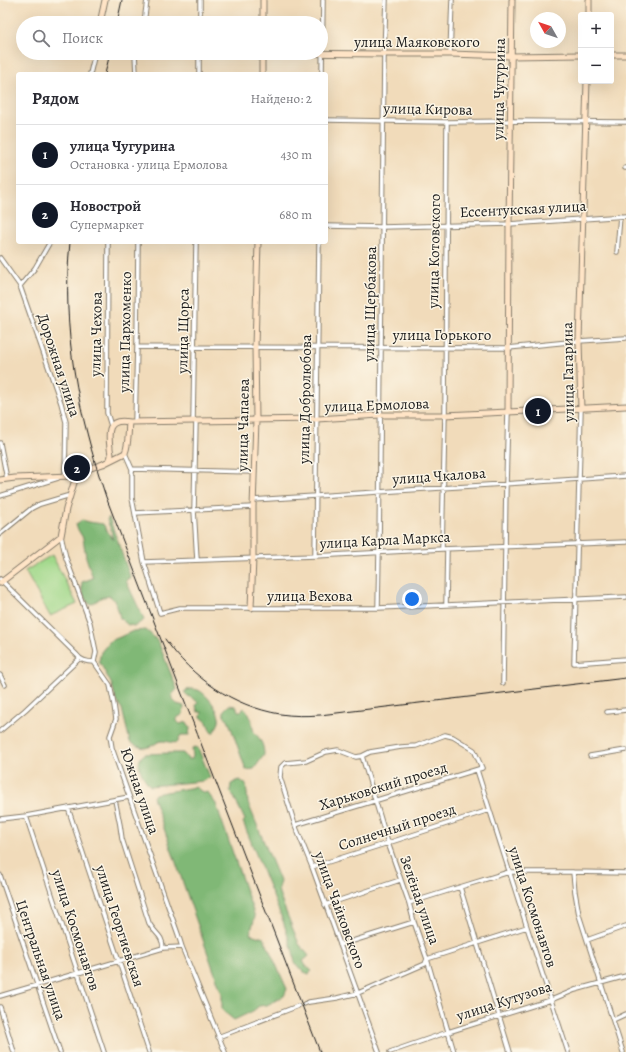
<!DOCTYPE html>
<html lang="ru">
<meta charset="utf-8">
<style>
body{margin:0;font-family:Alegreya,serif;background:#f2f2f3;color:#2b2b33}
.controls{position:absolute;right:12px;top:12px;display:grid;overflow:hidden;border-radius:4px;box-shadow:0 4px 16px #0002}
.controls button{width:36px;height:36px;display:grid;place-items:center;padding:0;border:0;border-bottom:1px solid #e1e1e2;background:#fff;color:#2b2b33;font:20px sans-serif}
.compass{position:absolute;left:530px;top:12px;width:36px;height:36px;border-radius:50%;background:#fff;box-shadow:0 4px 16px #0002;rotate:310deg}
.you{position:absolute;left:412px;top:599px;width:14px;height:14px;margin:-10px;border:3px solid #fff;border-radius:50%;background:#1a73e8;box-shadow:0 0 0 6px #1a73e833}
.badge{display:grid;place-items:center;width:26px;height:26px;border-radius:50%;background:#111827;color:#fff;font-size:13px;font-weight:700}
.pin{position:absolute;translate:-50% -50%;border:2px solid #fff;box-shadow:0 1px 4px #0006}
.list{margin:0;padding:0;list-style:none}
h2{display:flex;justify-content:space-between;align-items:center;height:52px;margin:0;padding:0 16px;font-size:17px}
h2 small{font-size:13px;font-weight:400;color:#7c7c81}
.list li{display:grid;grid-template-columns:26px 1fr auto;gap:12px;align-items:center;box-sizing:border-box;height:60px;padding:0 16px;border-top:1px solid #e1e1e2}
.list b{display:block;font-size:15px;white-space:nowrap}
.list p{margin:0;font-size:13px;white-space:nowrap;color:#7c7c81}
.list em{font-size:13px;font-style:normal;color:#7c7c81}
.icon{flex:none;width:22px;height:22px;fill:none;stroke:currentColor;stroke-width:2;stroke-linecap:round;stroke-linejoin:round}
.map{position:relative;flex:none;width:626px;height:1052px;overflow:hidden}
.search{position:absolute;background:#fff;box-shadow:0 4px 16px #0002;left:16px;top:16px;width:312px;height:44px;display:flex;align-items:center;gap:10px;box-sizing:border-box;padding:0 14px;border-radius:22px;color:#7c7c81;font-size:15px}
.panel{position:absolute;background:#fff;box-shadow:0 4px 16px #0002;left:16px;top:72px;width:312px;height:172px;border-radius:4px}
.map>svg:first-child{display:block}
.green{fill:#a0d88a;stroke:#5e7a53}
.forest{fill:#80b876;stroke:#4e6a49}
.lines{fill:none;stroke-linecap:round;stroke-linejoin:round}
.street-casing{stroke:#867c6b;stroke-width:5.5}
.secondary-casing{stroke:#867c6b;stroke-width:7}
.street{stroke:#fff;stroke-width:3.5}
.secondary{stroke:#ffe4c6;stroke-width:5}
.rail{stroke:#1c1c1c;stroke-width:1}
.labels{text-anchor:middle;stroke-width:3;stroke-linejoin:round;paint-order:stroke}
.street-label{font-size:15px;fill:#1c1c1c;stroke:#fcf5e5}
</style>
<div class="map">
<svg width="626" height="1052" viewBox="0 0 626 1052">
<rect width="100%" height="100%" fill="#fcf5e5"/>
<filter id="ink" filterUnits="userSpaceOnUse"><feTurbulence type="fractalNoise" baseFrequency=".025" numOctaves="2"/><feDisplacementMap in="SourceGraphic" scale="8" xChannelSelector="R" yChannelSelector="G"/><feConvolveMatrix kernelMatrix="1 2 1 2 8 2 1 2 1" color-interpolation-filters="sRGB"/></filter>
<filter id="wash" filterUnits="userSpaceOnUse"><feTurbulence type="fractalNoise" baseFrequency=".012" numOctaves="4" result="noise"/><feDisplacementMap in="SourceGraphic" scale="16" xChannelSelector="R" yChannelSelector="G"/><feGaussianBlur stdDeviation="0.9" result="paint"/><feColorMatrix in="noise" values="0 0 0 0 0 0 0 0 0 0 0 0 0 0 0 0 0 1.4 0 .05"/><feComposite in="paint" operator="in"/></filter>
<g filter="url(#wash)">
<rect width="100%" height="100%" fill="#f1dbba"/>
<path class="green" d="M52 555 77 604 50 616 25 571Z"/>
<path class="forest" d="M109 517 131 579 128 578 126 581 143 617 144 620 135 626 128 625 120 618C118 610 117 602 110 596 110 596 104 597 103 597 96 599 90 611 85 598 82 592 81 589 82 582L93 578 86 557 83 538 77 528 76 524 82 520 89 522 103 524 113 540 111 530 107 520Z
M146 630 155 638 159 644 177 689 172 695V699L177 704 184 706 183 714 177 718V721L180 724 187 722 190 728 189 735H181L179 738 178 742C173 744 168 741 162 741 157 741 155 745 151 746 144 750 136 746 130 742L122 709 116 700 112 685 99 661 101 652 110 641 120 637 133 631Z
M189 689C192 689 195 689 198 690 207 694 221 712 219 722 218 725 215 730 213 733L211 732 207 722 201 717 202 712H198L196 706 198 702C193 698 188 697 184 692Z
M229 705 236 706 238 711H241L244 708C252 715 251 723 254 732 256 735 259 737 260 740 263 744 264 750 264 755L254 769 246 770 228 719 224 716V710Z
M195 747 198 748 210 777 203 781 150 786C144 779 132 761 145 754L169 753H183L188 759H192L193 756 192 749Z
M240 780 246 784 248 803 280 881 278 889 280 897 299 944 309 956 303 961 306 966 312 971 309 974 302 971 295 963 293 952 283 921 243 822 245 820 233 795 230 792 231 784 237 781Z
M195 787 204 793 207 792 216 804 255 917 250 934 264 938 287 989 284 996 267 1005 259 1006 253 1011 234 1020 222 1010V994L153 797 155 794Z"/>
</g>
<g filter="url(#ink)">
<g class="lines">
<defs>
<path id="street" d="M144 23 147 0
M200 23V0
M135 53 136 74
M450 54 452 0
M90 74 95 53
M199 74V53
M322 74 323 0
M326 120 447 122 513 121 626 122
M625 168H626
M326 226 382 227 509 224 626 216
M108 242 107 413 111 426
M617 252 620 216
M0 258 20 286 61 403 66 422 65 476
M20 286 35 268 50 242
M137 347 508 348 579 341 626 338
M581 409 574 663 626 659
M193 421 196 242
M196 421 194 510 197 560
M135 422 137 347 138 242
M0 443 7 479
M125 453 132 469V498L144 562 160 613 180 608H378L626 597
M132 469 254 472
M0 496 58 478
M253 500 626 476
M135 513 253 507
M0 534 32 508 40 504 67 496 70 497
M61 536 66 558 90 623 96 652 94 662 110 685 114 705 116 719 110 736 112 748 178 934 182 947 225 1052
M442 549 445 415 447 122
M315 556 319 242
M144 562 315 556 442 549 626 542
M0 579 77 655C81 661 87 662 94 662
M446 605 447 549
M378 608 379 552 384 54 386 0
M0 675 5 685
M503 683 506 484 508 412
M607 712 626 710
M0 731 25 710 79 659
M362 756 388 843 409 903 414 922 427 959 454 1052
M590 756 626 750
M477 770 527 927 568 1052
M115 800 120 825 122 839 149 923C154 933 163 935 163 948
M68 808 149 1052
M26 816 104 1052
M0 819 26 816 129 797
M295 825 482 768 474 750 453 737 445 735 416 746 401 747 370 752 362 756 356 757 338 750 326 752 306 761 285 763 281 767 280 777 295 825 312 867 379 1052
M312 867 388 843 489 810
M573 872 575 892 579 915 623 1052
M0 875 60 1052
M460 887 510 1052
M409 903 460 887 509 872H573L626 873
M325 905 400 880
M587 940 626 926
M340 945 414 922
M0 996 163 948 182 947
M304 1004 309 1002 337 998 358 993 425 964 427 959 527 927
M0 1007 14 1052
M613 1020 626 1014
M218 1037 298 1006
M390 1052 448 1032 551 1000 575 990 626 976"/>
<path id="secondary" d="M589 15V0
M100 23 105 0
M263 23V0
M277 53 384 54H450L511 56 581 55
M611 55H626
M262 74V53
M581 409 579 341 587 81
M508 412 509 224 512 0
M129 422 317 419 380 415H445L508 412 626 406
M0 480 15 478 72 476 88 469 103 464 125 453C129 443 128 432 129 422 107 418 108 432 110 448 110 450 111 453 111 455 111 457 110 459 109 461
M0 583 61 536 66 509 77 473
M251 608 253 558V507L256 420 255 347 258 242"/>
</defs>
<use href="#street" class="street-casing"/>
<use href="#secondary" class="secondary-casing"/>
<use href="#street" class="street"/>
<use href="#secondary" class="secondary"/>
<path class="rail" d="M117 23 122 0
M105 74 110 53
M70 242C61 330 78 413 106 497L320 1052
M165 639C192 678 233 706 280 714 293 716 306 716 320 715L626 678"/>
</g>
</g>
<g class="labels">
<g class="street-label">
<text x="417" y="47">улица Маяковского</text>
<text transform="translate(499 89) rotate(-89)" y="5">улица Чугурина</text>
<text transform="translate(428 109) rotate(1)" y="5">улица Кирова</text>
<text transform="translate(523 209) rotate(-3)" y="5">Ессентукская улица</text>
<text transform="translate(434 251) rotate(-89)" y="5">улица Котовского</text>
<text transform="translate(370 304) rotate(-89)" y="5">улица Щербакова</text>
<text transform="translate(183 331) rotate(-89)" y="5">улица Щорса</text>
<text transform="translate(125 332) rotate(-89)" y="5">улица Пархоменко</text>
<text transform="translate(96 334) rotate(-89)" y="5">улица Чехова</text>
<text x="442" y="340">улица Горького</text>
<text transform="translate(59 365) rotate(72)" y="5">Дорожная улица</text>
<text transform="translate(568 372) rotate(-91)" y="5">улица Гагарина</text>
<text transform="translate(305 399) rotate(-89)" y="5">улица Добролюбова</text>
<text transform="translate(377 405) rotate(-2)" y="5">улица Ермолова</text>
<text transform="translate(243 425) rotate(-89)" y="5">улица Чапаева</text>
<text transform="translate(439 476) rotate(-4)" y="5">улица Чкалова</text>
<text transform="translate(385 540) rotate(-3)" y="5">улица Карла Маркса</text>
<text x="310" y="601">улица Вехова</text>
<text transform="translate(383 786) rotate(-17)" y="5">Харьковский проезд</text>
<text transform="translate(140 791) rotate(71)" y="5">Южная улица</text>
<text transform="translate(397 827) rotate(-18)" y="5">Солнечный проезд</text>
<text transform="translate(420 900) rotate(71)" y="5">Зелёная улица</text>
<text transform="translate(533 907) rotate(72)" y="5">улица Космонавтов</text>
<text transform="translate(340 910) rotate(70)" y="5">улица Чайковского</text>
<text transform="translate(120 926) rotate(72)" y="5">улица Георгиевская</text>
<text transform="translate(76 930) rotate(72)" y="5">улица Космонавтов</text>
<text transform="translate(41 960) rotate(71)" y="5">Центральная улица</text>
<text transform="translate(504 1001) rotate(-18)" y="5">улица Кутузова</text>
</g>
</g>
</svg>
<div class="controls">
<button>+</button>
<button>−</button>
</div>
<svg class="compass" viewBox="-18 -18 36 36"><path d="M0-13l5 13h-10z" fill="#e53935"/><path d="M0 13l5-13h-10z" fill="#7c7c81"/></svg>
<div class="you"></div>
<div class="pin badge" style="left:538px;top:411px">1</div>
<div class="pin badge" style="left:77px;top:468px">2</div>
<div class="search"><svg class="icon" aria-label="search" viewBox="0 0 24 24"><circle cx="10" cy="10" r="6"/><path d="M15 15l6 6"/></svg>Поиск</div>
<section class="panel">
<h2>Рядом<small>Найдено: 2</small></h2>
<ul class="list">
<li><span class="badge">1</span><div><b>улица Чугурина</b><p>Остановка · улица Ермолова</p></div><em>430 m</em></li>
<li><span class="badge">2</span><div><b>Новострой</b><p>Супермаркет</p></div><em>680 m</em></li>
</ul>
</section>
</div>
